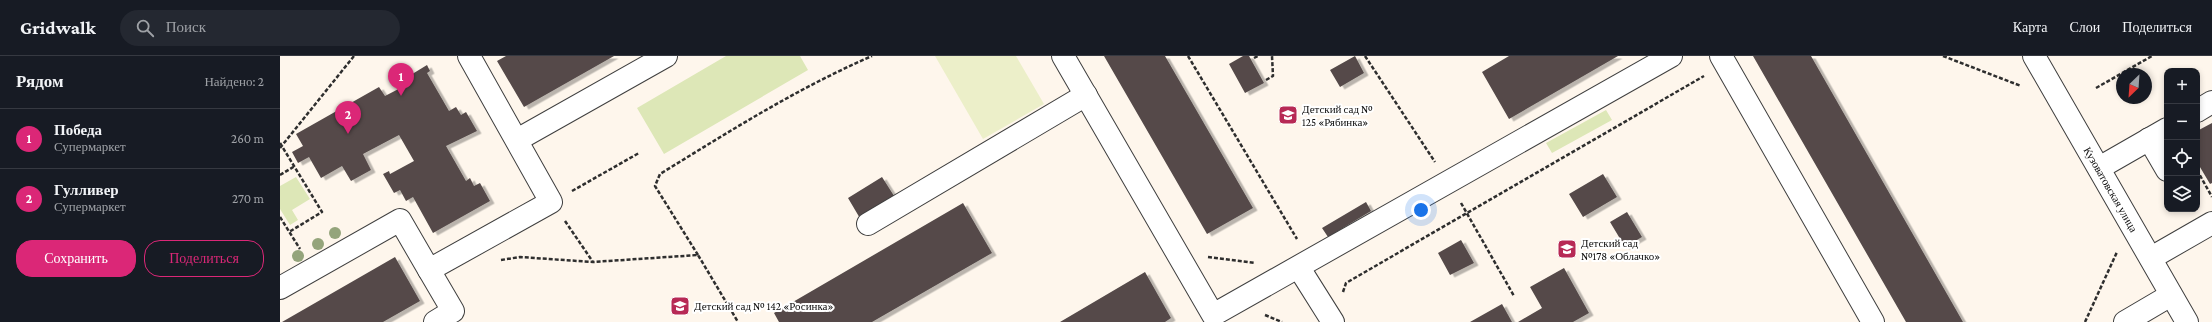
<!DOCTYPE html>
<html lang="ru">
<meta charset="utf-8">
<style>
body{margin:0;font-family:"Crimson Pro",serif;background:#242831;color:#f1f3f6}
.controls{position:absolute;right:12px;top:12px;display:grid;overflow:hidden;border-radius:8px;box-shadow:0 2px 6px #0003}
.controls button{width:36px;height:36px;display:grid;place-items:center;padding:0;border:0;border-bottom:1px solid #363941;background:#171b24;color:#f1f3f6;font:20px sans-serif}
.compass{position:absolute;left:1836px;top:12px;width:36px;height:36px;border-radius:50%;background:#171b24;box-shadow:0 2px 6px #0003;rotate:205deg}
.you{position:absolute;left:1141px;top:154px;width:14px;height:14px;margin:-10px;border:3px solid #fff;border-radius:50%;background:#1a73e8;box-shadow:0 0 0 6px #1a73e833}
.badge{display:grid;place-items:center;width:26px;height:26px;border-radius:50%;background:#db2777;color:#fff;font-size:13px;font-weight:700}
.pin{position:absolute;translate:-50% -33px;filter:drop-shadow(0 1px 2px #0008)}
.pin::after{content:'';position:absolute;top:21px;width:14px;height:12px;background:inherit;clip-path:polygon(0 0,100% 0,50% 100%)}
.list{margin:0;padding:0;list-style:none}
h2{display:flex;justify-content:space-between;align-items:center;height:52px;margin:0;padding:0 16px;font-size:17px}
h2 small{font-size:13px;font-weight:400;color:#9ea1a6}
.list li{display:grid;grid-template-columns:26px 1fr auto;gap:12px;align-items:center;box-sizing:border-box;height:60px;padding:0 16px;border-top:1px solid #363941}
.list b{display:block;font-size:15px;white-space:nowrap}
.list p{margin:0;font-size:13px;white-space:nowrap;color:#9ea1a6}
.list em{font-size:13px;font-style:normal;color:#9ea1a6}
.actions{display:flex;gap:8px;padding:12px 16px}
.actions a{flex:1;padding:9px 0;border:1px solid #db2777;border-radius:16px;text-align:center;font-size:14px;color:#db2777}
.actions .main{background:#db2777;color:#fff}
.icon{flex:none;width:22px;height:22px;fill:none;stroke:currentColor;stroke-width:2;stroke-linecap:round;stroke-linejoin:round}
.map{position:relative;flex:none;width:1932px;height:266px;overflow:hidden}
header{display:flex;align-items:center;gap:24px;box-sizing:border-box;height:56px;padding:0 20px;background:#171b24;border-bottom:1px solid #363941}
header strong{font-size:19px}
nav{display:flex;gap:22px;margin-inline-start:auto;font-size:14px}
.search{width:280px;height:36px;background:#242831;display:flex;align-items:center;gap:10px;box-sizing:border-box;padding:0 14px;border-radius:22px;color:#9ea1a6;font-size:15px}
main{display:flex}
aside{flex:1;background:#171b24}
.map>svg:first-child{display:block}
.green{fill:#dde7b7}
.pitch{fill:#ecefc9}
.building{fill:#544a49;filter:url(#shadow)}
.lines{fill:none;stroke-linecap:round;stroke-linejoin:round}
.minor-casing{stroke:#3f3f3f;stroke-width:24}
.path{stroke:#2e2e2e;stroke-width:2.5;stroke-dasharray:4 2;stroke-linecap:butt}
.minor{stroke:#fff;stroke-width:22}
.tree{fill:#94a47b}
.labels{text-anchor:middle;stroke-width:4;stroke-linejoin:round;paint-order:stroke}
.poi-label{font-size:11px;fill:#0c0c0c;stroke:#fff;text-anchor:start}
.street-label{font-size:11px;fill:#0c0c0c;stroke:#fff}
</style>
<header>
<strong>Gridwalk</strong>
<div class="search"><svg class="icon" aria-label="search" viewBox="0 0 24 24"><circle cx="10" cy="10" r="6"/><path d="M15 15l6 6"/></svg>Поиск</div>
<nav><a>Карта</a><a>Слои</a><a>Поделиться</a></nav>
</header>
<main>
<aside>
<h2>Рядом<small>Найдено: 2</small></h2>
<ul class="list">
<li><span class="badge">1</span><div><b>Победа</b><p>Супермаркет</p></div><em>260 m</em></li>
<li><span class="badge">2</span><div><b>Гулливер</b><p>Супермаркет</p></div><em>270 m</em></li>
</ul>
<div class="actions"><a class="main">Сохранить</a><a>Поделиться</a></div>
</aside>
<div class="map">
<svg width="1932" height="266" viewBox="0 0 1932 266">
<defs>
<filter id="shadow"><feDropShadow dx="4.5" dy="2.5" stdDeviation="0" flood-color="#0004"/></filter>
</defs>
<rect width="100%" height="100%" fill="#fef6ec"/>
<path class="green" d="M446 0H520L528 14 384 98 357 52Z
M1326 54 1332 64 1272 97 1266 87Z
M16 121 30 143 12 154 18 164 10 169 0 153V130Z"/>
<path class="pitch" d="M655 0H736L764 48 703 83Z"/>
<path class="building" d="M226 0H334L244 51 217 5Z
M824 0H885L973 152 927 178Z
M963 0H969L984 27 965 37 949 8Z
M1075 0 1084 17 1060 31 1050 14Z
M1229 0H1338L1229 63 1202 16Z
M1473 0H1531L1683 266H1626Z
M147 9 150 15 147 17 169 55 176 51 181 59 186 56 197 75 166 90 186 125 190 122 194 130 200 127 210 145 153 177 133 141 126 145 120 134 114 137 103 118 109 115 110 118 134 105 119 79 83 98 91 114 71 125 62 110 41 122 29 101 18 107 12 96 23 90 16 78 99 31 105 40 132 26 129 20Z
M1932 67V127L1930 128 1917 106V75Z
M1323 118 1337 141 1303 161 1289 138Z
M602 121 616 143 581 164 568 142Z
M1086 146 1091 155 1048 181 1042 172Z
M683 147 712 197 592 266H499L494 257Z
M1347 156 1362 181 1345 191 1330 166Z
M1181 184 1194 207 1170 219 1158 197Z
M115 201 140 245 103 266H2Z
M1284 212 1309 257 1293 266H1238L1262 252 1250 231Z
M865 216 891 262 885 266H780Z
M1222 248 1232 266H1190Z"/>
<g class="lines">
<defs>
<g id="minor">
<path d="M783 0 933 259 1391 0"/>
<path d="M1441 0 1593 266"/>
<path id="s1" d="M1754 0 1907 266"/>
<path d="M1917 55 1932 46"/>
<path d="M1869 83 1887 114"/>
<path d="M237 84 386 0"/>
<path d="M1819 112 1887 73"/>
<path d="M588 168 806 39"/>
<path d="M1871 202 1932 167"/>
<path d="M1019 212 1053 266"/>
<path d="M149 214 173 255 155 266"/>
<path d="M0 232 120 164 149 214 271 146 189 0"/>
<path d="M1845 266 1891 239"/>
</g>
</defs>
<use href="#minor" class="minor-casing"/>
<path class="path" d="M908 0 1017 183
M1085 0 1155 106
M1663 0 1741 30
M974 2 978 0
M986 24 993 20 992 0
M1816 32 1872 0
M0 87 42 156 9 176
M0 92 74 0
M1917 114 1932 141
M0 119 15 110
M292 135 359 97
M1181 147 1234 240
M0 161 20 193
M285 165 313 206
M418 199 375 130 380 118C450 75 516 33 592 0
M928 201 975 207
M221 204 240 201 313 206 418 199 458 266
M1063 236 1066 227 1424 20
M985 259 1002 266
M1805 266 1837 196"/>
<use href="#minor" class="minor"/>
</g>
<g class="tree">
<circle cx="55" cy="177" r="6"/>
<circle cx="38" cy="188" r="6"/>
<circle cx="18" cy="200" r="6"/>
</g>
<defs>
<symbol id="school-square" viewBox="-11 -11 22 22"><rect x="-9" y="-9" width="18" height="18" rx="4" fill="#b72955" stroke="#fff"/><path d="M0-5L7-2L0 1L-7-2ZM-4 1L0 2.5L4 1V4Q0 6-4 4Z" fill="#fff"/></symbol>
</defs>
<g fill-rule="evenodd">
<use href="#school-square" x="997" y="48" width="22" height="22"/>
<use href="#school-square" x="1276" y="182" width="22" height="22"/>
<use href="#school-square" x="389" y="239" width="22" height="22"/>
</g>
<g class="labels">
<g class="poi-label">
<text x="1022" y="57">Детский сад №<tspan x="1022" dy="13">125 «Рябинка»</tspan></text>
<text x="1301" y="191">Детский сад<tspan x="1301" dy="13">№178 «Облачко»</tspan></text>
<text x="414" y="254">Детский сад № 142 «Росинка»</text>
</g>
<g class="street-label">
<text dy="4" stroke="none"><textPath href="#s1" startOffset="154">Кузоватовская улица</textPath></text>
</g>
</g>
</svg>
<div class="controls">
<button>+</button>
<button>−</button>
<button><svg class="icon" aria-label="locate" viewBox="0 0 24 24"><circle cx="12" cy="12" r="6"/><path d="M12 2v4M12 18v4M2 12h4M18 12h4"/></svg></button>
<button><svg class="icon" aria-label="layers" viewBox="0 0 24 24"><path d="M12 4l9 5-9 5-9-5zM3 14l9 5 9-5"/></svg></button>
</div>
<svg class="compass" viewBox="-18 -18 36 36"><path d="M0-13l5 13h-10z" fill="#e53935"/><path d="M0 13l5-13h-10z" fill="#9ea1a6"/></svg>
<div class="you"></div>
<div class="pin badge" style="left:121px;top:40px">1</div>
<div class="pin badge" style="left:68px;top:78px">2</div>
</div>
</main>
